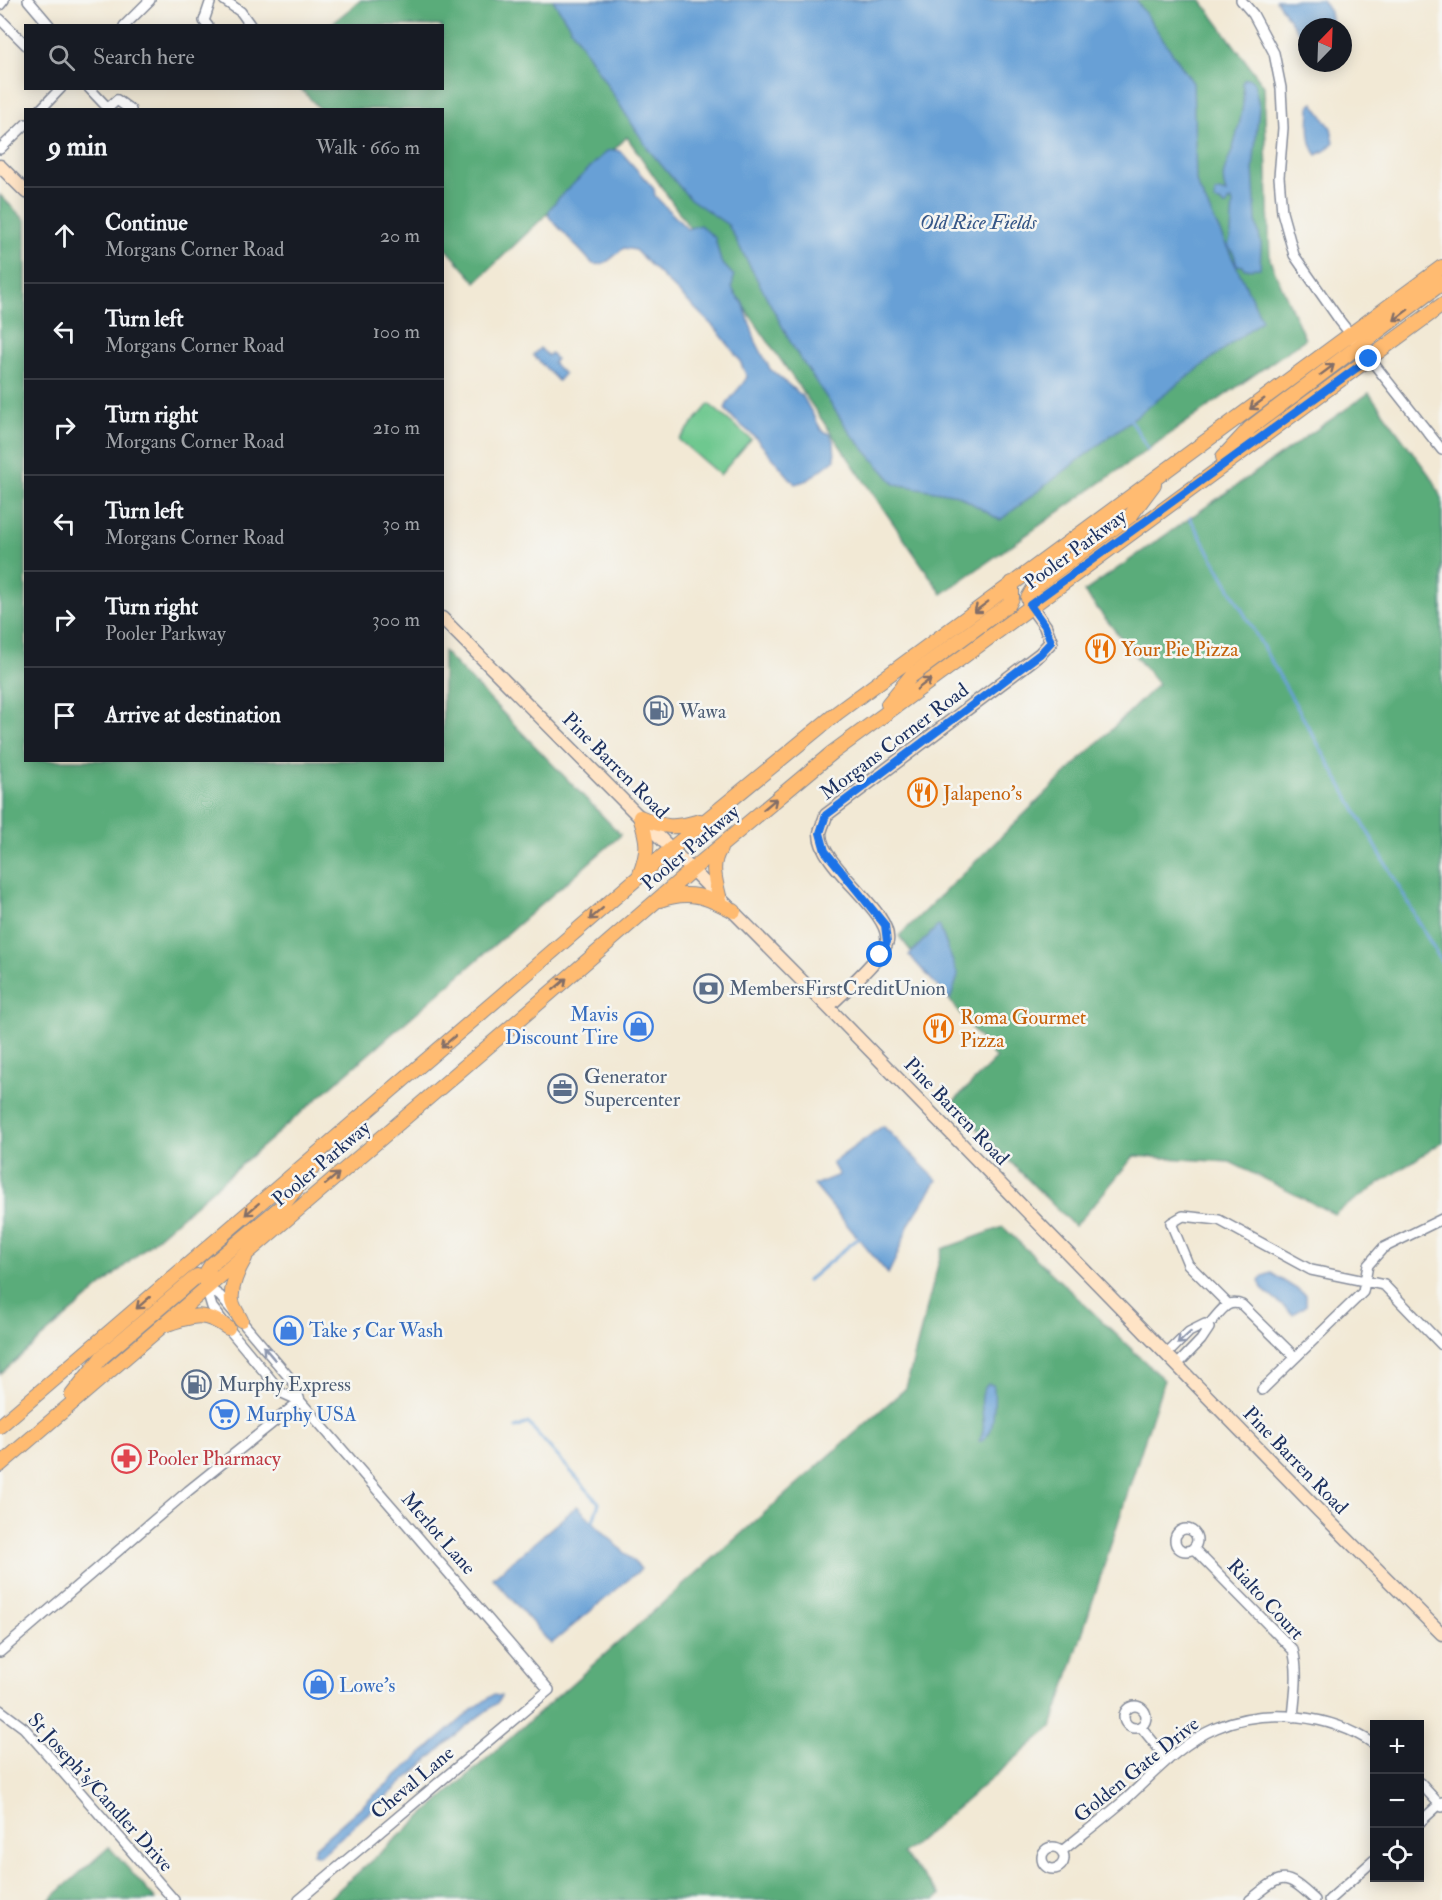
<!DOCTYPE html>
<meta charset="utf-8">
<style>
body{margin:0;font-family:"IM FELL Double Pica",serif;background:#242831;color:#f1f3f6}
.controls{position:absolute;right:18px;bottom:18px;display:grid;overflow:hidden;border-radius:0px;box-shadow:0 3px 15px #0003}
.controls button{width:54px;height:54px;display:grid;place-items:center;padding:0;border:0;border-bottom:2px solid #363941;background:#171b24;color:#f1f3f6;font:30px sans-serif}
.compass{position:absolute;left:1298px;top:18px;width:54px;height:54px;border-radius:50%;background:#171b24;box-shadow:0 3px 15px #0003;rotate:23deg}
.stop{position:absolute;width:18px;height:18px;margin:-14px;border:4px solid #1a73e8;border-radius:50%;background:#fff}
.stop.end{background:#1a73e8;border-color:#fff;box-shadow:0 2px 6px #0008}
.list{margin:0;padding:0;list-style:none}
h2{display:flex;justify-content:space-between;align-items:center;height:78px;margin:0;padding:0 24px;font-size:26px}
h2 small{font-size:20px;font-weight:400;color:#9ea1a6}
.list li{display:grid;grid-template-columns:39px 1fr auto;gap:18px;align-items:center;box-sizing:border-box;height:96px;padding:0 24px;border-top:2px solid #363941}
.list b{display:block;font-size:22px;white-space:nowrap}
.list p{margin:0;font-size:20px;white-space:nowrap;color:#9ea1a6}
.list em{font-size:20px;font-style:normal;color:#9ea1a6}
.icon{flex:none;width:33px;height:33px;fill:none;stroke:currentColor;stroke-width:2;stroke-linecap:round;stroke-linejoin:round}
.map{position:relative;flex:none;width:1442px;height:1900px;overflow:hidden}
.search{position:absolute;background:#171b24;box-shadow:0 3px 15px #0003;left:24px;top:24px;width:420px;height:66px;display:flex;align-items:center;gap:15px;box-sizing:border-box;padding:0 21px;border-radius:0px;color:#9ea1a6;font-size:22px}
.panel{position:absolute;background:#171b24;box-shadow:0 3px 15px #0003;left:24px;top:108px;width:420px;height:654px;border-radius:0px}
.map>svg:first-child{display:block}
.green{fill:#6ec88f;stroke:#447c76;stroke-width:1.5}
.forest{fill:#5aac7a;stroke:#3a6e6c;stroke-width:1.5}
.water{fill:#68a0d6;stroke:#42689a;stroke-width:1.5}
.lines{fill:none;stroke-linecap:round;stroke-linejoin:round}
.stream{stroke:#68a0d6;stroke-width:3}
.street-casing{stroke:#868c9a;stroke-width:12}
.secondary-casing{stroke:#868c9a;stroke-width:15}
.primary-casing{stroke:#868c9a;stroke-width:16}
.street{stroke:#fff;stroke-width:9}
.secondary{stroke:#ffe4c6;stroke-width:12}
.primary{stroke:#ffbb71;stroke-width:14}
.oneway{stroke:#826e67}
.oneway2{stroke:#8d97ae}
.route{stroke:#1a73e8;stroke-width:8}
.labels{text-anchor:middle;stroke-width:5;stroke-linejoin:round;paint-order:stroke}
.street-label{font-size:20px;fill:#1b2f5e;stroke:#f6f6f2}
.food-label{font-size:20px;fill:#c56008;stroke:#f6f6f2;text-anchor:start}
.service-label{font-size:20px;fill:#4e5e75;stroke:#f6f6f2;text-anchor:start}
.shop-label{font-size:20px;fill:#366cbe;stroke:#f6f6f2;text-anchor:start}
.health-label{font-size:20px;fill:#be3a42;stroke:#f6f6f2;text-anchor:start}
.water-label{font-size:21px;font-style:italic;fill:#365788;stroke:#f6f6f2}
</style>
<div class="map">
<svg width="1442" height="1900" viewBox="0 0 1442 1900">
<rect width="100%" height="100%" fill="#f6f6f2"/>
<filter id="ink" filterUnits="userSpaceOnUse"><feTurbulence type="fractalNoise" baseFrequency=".0167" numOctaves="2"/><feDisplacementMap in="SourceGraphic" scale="12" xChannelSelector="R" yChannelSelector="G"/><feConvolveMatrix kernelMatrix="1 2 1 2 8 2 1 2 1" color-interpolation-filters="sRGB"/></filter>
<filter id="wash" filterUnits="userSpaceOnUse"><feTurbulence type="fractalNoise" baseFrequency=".008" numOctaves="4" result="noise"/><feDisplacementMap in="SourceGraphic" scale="24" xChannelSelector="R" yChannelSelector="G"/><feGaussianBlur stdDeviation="1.35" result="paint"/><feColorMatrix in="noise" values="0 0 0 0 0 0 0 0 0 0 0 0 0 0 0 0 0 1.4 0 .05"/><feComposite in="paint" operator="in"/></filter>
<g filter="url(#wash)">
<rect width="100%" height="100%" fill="#f2e9d5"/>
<path class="green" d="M709 404 751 439 720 475 679 440Z"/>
<path class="forest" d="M361 0H1201L1264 86 1270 260 1305 339 942 594 627 137 476 282 443 245 442 110 320 109 301 89 442 88V26L330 25Z
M0 195 26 221V760H442L443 651 621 835 0 1374Z
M1369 393 1434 481 1442 501V1142L1334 1214 1230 1162 1134 1156 1085 1215 1074 1226 952 1103 996 1059 899 936 1158 684 1084 592Z
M1003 1227 1164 1380 1052 1727 903 1854 940 1895 935 1900H327L906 1388 942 1249Z
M109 1847 156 1900H49Z"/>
<path class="water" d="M553 0H1136L1193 83 1196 182 1262 320 1000 520 958 495 895 484 851 434 796 352 728 225 689 198 648 149Z
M1276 0H1322L1330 12 1332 23 1327 27H1307V39L1298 32Z
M1245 79H1250L1254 83 1259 106 1253 168 1256 221 1261 244 1260 268 1244 269 1243 266 1237 265 1234 254 1228 246 1231 234 1233 203 1231 200 1228 201 1227 206H1224L1220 202 1214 201 1215 193 1219 191 1226 193C1219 174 1227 166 1233 148 1238 132 1247 98 1242 83Z
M1313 103 1331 128 1334 142 1326 150 1317 155C1306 142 1310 119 1310 104Z
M616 150 621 152 654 189 655 196 687 229 700 225 715 238 721 262 734 276 732 287 735 294 743 303 756 342 770 369 803 397 822 431 830 434 834 443 835 459 808 480 795 484 754 436 735 420 725 409C728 397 741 389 747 377L739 359 718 331 635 250 624 248C614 255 606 267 593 264L549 217V210L558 199 607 151Z
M540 348 548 356 551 353 556 359 553 363 564 374 558 381 533 355Z
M939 925 958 976 950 1000 909 955Z
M883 1126 937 1180 909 1224 896 1258 888 1274 814 1185 839 1175 832 1163Z
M1271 1273 1306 1295V1305L1293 1314 1263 1290 1259 1281 1263 1276Z
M988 1384 993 1385C996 1391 993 1423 991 1429 989 1434 985 1438 982 1441H979C991 1424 973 1400 988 1384Z
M577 1506 641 1569 551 1644 493 1578Z
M493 1695 501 1696 497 1703 466 1726 320 1856 313 1854 315 1847 473 1709Z"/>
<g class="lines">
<path class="stream" d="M1129 417 1148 449
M1190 518 1442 963
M807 1281 858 1238
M516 1428 528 1423 599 1503 593 1521"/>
</g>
</g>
<g filter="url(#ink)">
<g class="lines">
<defs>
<path id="street" d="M28 0 50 26
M224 0 241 12 251 26
M1241 0 1253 14 1274 53 1281 88 1283 128 1279 177 1282 212 1294 255 1340 321 1442 450
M0 5 4 0
M0 19 26 45
M124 26 150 0
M208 26 204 21 210 3
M89 88 107 107
M40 110 61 88
M106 110 117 100 131 110
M0 149 26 124
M204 1285 220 1296 294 1383 300 1401
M206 1287 212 1307 228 1328 282 1393 300 1401 399 1515 549 1690 299 1900
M1228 1304 1188 1264 1171 1223 1183 1216 1219 1220 1311 1270 1384 1285 1442 1345
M1212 1321C1222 1310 1227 1299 1242 1305L1295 1357
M1166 1355 1189 1332 1205 1324
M1177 1365 1201 1340 1209 1328
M1262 1390 1363 1292 1368 1265 1383 1248 1442 1219
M1175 1540a11 11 0 1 1 22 0a11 11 0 1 1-22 0Z
M1193 1548 1293 1650C1299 1672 1295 1694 1293 1717
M0 1652 188 1491 300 1401
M1124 1717a11 11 0 1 1 22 0a11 11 0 1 1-22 0Z
M0 1710 24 1728 41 1747 174 1900
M1141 1727 1168 1760
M1420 1783 1442 1807
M1420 1822 1442 1802
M1042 1858a11 11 0 1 1 22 0a11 11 0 1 1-22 0Z
M1062 1851C1083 1834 1105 1817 1126 1799 1153 1774 1181 1743 1216 1728 1264 1707 1331 1714 1374 1744
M1250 1900C1282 1874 1284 1871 1315 1900
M1329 1900 1374 1860"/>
<path id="secondary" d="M0 166 26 192
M442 618 828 1007 1319 1511 1442 1634
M828 1007C841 994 884 957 887 941 892 911 819 866 820 833 821 827 825 820 826 815L1040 654 1051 642 1045 626 1030 605"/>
<path id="primary" d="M1223 457 1250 428 1442 283
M1030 605 1028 598 1035 586 1131 515 1154 484
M888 704 911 676 1009 604 1012 598V583
M640 817C665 828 674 829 700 821
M640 817C648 841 649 850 640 874
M719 896C715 879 710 864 720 849
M660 900C690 889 707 897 734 911
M206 1287V1273L211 1265 284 1204 317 1162
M241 1320C238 1314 233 1307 232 1301 230 1286 238 1270 245 1258
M167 1324C194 1315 204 1311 228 1328
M72 1395 102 1357 197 1276
M0 1426 501 996 671 849 837 713 1442 267
M0 1465 519 1020 693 869 832 753 1442 305"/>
</defs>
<use href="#street" class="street-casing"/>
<use href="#secondary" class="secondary-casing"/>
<use href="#primary" class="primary-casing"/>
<use href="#street" class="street"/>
<use href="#secondary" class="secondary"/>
<use href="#primary" class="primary"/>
</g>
<defs><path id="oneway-shaft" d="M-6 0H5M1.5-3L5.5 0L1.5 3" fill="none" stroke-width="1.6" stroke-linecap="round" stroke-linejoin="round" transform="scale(1.5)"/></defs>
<g class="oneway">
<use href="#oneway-shaft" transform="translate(1401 315) rotate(143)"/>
<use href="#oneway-shaft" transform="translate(1327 370) rotate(-37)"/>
<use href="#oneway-shaft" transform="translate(1257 404) rotate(144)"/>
<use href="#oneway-shaft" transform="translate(981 607) rotate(143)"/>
<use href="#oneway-shaft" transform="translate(924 684) rotate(-37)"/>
<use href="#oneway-shaft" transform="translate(770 804) rotate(-40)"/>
<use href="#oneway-shaft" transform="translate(596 914) rotate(139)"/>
<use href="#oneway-shaft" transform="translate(560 984) rotate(-41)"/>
<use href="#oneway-shaft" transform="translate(448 1042) rotate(139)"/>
<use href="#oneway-shaft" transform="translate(332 1179) rotate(-40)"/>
<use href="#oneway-shaft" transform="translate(252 1209) rotate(139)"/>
<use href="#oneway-shaft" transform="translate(143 1303) rotate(139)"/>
</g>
<g class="oneway2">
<use href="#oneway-shaft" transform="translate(1184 1338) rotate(138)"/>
<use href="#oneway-shaft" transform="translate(269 1353) rotate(-130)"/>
</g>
</g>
<g class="lines" filter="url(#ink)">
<path class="route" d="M880 955 887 942 885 925 825 851 820 833 826 815 1040 654 1051 642 1045 626 1030 605 1369 359"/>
</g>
<defs>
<symbol id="restaurant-ring" viewBox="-11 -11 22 22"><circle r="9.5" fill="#f6f6f2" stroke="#e8710a" stroke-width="1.5"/><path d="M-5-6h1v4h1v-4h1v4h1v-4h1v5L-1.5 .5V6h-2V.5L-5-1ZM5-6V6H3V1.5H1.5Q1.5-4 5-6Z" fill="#e8710a"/></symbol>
<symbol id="fuel-ring" viewBox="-11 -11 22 22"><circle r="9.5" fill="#f6f6f2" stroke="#5c6f8a" stroke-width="1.5"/><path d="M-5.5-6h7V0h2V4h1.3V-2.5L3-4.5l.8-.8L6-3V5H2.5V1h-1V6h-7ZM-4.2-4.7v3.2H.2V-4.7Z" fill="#5c6f8a"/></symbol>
<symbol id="bank-ring" viewBox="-11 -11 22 22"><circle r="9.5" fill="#f6f6f2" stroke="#5c6f8a" stroke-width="1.5"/><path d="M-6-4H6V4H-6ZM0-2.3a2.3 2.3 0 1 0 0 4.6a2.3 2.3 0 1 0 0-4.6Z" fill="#5c6f8a"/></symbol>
<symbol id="shop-ring" viewBox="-11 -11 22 22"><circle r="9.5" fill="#f6f6f2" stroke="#3f7fe0" stroke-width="1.5"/><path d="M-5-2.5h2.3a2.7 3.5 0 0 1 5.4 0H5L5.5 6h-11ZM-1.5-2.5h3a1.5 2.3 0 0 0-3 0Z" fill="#3f7fe0"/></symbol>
<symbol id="office-ring" viewBox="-11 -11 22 22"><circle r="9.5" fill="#f6f6f2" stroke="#5c6f8a" stroke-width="1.5"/><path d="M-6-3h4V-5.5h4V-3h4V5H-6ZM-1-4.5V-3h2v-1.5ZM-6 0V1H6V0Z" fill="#5c6f8a"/></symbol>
<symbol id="supermarket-ring" viewBox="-11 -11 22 22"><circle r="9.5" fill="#f6f6f2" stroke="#3f7fe0" stroke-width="1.5"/><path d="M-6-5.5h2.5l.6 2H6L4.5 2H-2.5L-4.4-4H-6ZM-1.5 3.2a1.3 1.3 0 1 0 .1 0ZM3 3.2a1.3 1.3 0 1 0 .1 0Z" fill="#3f7fe0"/></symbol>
<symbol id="pharmacy-ring" viewBox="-11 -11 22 22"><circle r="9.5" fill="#f6f6f2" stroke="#e0444e" stroke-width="1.5"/><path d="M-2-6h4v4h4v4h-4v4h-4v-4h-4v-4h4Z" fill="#e0444e"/></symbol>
</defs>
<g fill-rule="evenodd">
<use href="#restaurant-ring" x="1084" y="632" width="33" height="33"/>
<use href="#fuel-ring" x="642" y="694" width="33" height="33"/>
<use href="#restaurant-ring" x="906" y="776" width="33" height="33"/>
<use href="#bank-ring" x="692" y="972" width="33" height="33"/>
<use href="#shop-ring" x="622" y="1010" width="33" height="33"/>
<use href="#restaurant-ring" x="922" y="1012" width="33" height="33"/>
<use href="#office-ring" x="546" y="1072" width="33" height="33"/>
<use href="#shop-ring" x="272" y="1314" width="33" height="33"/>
<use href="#fuel-ring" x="180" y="1368" width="33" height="33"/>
<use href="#supermarket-ring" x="208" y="1398" width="33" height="33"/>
<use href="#pharmacy-ring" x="110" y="1442" width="33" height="33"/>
<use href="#shop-ring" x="302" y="1668" width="33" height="33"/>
</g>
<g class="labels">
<g class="street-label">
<text transform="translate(1075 549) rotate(-36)" y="7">Pooler Parkway</text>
<text transform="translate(894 741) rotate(-37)" y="7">Morgans Corner Road</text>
<text transform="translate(616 765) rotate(45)" y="7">Pine Barren Road</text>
<text transform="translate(690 847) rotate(-40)" y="7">Pooler Parkway</text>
<text transform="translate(957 1111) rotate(46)" y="7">Pine Barren Road</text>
<text transform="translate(321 1163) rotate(-40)" y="7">Pooler Parkway</text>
<text transform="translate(1296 1460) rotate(46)" y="7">Pine Barren Road</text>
<text transform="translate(439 1533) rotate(49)" y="7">Merlot Lane</text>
<text transform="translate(1266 1599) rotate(47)" y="7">Rialto Court</text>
<text transform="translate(1136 1769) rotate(-39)" y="7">Golden Gate Drive</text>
<text transform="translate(412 1782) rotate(-40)" y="7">Cheval Lane</text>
<text transform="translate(101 1792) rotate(48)" y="7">St Joseph's/Candler Drive</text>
</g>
<g class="food-label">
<text x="1121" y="656">Your Pie Pizza</text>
<text x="943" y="800">Jalapeno's</text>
<text x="960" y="1024">Roma Gourmet<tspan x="960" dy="23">Pizza</tspan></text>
</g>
<g class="service-label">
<text x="679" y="718">Wawa</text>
<text x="729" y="995">MembersFirstCreditUnion</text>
<text x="584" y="1083">Generator<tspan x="584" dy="23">Supercenter</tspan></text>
<text x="218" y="1391">Murphy Express</text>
</g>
<g class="shop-label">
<text x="618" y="1021" text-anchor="end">Mavis<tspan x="618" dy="23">Discount Tire</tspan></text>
<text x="309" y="1337">Take 5 Car Wash</text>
<text x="246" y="1421">Murphy USA</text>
<text x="339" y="1692">Lowe's</text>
</g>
<g class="health-label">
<text x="147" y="1465">Pooler Pharmacy</text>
</g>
<g class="water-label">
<text x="978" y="229">Old Rice Fields</text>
</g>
</g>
</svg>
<div class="controls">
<button>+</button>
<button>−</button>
<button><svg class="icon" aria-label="locate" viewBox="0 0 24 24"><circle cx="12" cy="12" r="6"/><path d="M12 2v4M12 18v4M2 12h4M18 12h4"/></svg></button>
</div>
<svg class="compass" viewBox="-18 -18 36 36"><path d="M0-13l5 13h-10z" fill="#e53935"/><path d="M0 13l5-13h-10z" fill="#9ea1a6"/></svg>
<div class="stop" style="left:880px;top:955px"></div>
<div class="stop end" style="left:1369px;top:359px"></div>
<div class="search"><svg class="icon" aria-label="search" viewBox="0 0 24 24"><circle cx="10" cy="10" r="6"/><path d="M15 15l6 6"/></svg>Search here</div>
<section class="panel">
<h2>9 min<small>Walk · 660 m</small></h2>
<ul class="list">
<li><svg class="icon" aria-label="ahead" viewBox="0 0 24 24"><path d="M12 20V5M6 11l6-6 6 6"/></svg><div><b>Continue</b><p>Morgans Corner Road</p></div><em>20 m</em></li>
<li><svg class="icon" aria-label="left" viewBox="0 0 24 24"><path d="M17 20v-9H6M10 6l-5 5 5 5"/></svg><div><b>Turn left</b><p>Morgans Corner Road</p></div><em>100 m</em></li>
<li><svg class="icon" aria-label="right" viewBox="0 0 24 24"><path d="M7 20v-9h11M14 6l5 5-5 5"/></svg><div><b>Turn right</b><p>Morgans Corner Road</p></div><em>210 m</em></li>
<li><svg class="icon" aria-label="left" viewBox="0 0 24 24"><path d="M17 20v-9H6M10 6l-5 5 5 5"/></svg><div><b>Turn left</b><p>Morgans Corner Road</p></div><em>30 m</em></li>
<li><svg class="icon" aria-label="right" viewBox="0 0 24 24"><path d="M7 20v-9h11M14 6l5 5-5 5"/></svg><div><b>Turn right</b><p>Pooler Parkway</p></div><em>300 m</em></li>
<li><svg class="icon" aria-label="arrive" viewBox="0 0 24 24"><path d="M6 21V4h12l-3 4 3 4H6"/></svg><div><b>Arrive at destination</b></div></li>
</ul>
</section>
</div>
